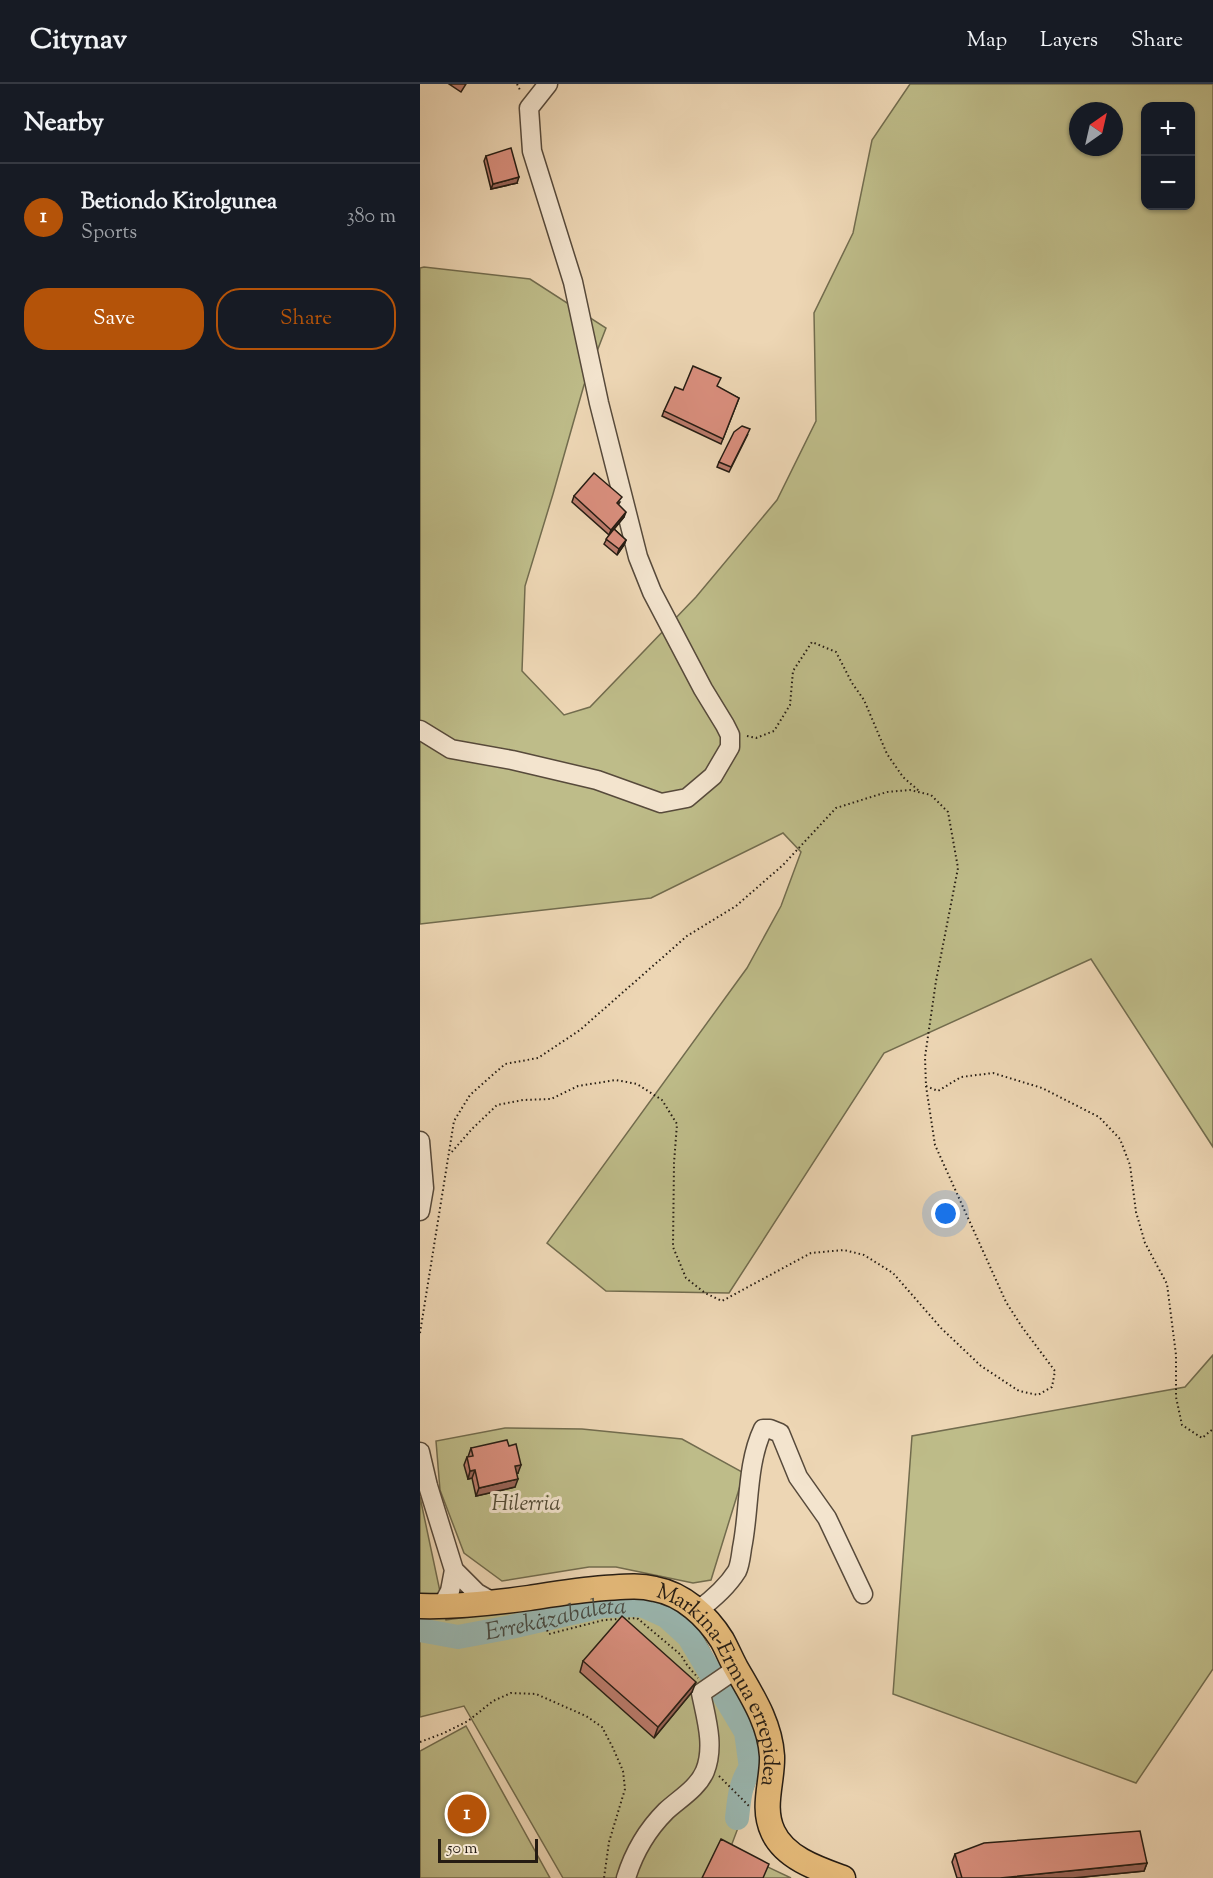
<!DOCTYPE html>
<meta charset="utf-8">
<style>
body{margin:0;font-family:"Sorts Mill Goudy",serif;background:#20242c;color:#f1f3f6}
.controls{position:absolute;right:18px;top:18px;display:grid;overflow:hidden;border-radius:12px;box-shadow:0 2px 4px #0004}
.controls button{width:54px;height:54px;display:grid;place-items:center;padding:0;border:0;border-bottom:2px solid #363941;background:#171b24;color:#f1f3f6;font:30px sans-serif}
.compass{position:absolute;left:649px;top:18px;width:54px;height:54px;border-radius:50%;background:#171b24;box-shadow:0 2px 4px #0004;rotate:34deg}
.scale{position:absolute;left:18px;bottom:15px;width:100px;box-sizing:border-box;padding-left:6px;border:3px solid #251c13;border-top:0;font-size:16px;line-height:21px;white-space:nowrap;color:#251c13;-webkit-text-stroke:4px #f3e4ce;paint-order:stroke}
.you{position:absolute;left:526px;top:1130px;width:21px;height:21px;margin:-15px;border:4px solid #fff;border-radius:50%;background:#1a73e8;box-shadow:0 0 0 9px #1a73e833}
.badge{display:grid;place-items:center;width:39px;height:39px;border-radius:50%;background:#b45309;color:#fff;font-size:20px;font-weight:700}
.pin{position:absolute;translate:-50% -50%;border:3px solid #fff;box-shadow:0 2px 6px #0006}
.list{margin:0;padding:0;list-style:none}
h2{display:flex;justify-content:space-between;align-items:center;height:78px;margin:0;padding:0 24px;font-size:26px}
h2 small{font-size:20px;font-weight:400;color:#9ea1a6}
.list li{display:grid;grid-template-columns:39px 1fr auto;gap:18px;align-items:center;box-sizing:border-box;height:108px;padding:0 24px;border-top:2px solid #363941}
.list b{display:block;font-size:22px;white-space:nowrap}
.list p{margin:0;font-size:20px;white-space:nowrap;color:#9ea1a6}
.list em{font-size:20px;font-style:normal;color:#9ea1a6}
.actions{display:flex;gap:12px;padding:18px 24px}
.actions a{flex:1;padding:14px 0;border:2px solid #b45309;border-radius:24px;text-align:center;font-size:21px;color:#b45309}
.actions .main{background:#b45309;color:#fff}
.map{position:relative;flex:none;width:793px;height:1794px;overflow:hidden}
header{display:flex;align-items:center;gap:36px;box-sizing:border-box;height:84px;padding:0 30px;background:#171b24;border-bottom:2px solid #363941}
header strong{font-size:28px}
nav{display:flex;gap:33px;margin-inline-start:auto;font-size:21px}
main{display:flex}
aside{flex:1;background:#171b24}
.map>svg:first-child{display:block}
.green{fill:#bebc89;stroke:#726c4e;stroke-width:1.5;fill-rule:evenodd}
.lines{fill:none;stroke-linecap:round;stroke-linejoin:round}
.river{stroke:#9ab8b2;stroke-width:24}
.minor-casing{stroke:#574a3b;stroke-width:21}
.major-casing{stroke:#251c13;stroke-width:27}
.path{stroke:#251c13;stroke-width:2;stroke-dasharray:1.5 3;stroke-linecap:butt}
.minor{stroke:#f3e4ce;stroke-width:18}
.major{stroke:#e6bb7a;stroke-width:24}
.wall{fill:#bb7b6c;stroke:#251c13;stroke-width:1.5}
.shaded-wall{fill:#996458;stroke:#251c13;stroke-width:1.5}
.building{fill:#da8f7e;stroke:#251c13;stroke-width:1.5}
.labels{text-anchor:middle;stroke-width:6;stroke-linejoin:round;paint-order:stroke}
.park-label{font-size:22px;font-style:italic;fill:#534c36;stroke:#f3e4ce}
.street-label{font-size:22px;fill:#251c13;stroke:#f3e4ce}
.water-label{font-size:24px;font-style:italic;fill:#484b43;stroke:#f3e4ce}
</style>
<header>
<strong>Citynav</strong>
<nav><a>Map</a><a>Layers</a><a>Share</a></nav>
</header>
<main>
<aside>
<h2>Nearby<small></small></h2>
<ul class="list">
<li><span class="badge">1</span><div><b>Betiondo Kirolgunea</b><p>Sports</p></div><em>380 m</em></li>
</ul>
<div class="actions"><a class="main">Save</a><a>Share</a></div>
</aside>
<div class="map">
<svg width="793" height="1794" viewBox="0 0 793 1794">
<rect width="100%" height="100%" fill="#edd6b4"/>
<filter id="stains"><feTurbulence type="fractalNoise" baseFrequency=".00333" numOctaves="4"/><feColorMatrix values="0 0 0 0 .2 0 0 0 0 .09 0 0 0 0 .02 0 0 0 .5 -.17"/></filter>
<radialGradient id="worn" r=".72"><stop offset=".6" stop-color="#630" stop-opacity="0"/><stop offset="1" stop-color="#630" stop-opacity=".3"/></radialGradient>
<path class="green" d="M490 0H793V1063L671 875 464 969 309 1209 186 1207 127 1159 327 884 361 822 381 768 363 749 231 814 0 840V184L4 183 110 195 186 244 164 301 133 410 105 502 102 587 144 631 170 623 276 513 357 416 396 337 394 229 433 149 452 56ZM726 22H770V122H726ZM658 27H694V63H658Z
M793 1271V1585L716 1699 473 1610 492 1352 765 1303Z
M85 1344 162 1345 262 1355 324 1389 291 1496 273 1499 196 1483H169L82 1497 44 1469 20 1406 16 1357Z
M0 1413 26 1536 221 1510 275 1536 344 1675 310 1765 371 1794H143L44 1622 0 1633Z
M46 1642 130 1794H0V1667Z"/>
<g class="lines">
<path class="river" id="s1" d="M0 1546 38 1553 91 1543 182 1522 222 1521 246 1532 269 1553 326 1648 331 1684C320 1698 319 1717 317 1734"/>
<defs>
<path id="minor" d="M0 646 31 665 92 676 177 696 241 719 267 714 293 692 310 663V651L305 641 283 605 232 508 218 473 179 319 153 198 112 67 109 24 128 0
M0 1057 4 1104 0 1127
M0 1368 8 1402 34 1486 57 1509 73 1518
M22 1522 30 1507 34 1486
M277 1527C292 1516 307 1503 317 1487 320 1481 321 1471 322 1464 330 1425 326 1381 343 1345H350L360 1349 378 1393 407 1434 443 1510
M206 1794C214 1768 226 1747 246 1727 259 1715 278 1704 285 1687 295 1662 286 1634 281 1609L316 1585"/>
<g id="major">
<path id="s2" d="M0 1522C36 1523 73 1519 109 1514 135 1510 159 1506 185 1504 203 1503 218 1501 235 1505 263 1510 287 1532 302 1556 307 1565 311 1575 316 1584 332 1612 350 1639 352 1672 353 1697 341 1723 353 1748 365 1774 398 1785 423 1794"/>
</g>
</defs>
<use href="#minor" class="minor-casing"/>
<use href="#major" class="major-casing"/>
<path class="path" d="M97 0 101 8
M327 652 336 654 354 647 370 621 373 587 392 558 416 568 432 599 444 616 467 670 483 693 499 707
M506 1002 518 1007 541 993 573 989 622 1004 679 1033 700 1055 710 1081 716 1128 725 1159 747 1200 756 1271V1313L762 1341 782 1354 793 1345
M0 1249 34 1037 50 1011 85 980 118 974 160 946 267 852 316 822 363 781 416 724 467 708 490 706 511 711 528 728 538 784 516 897 505 973 506 1002 515 1061 586 1218 602 1243 635 1287 632 1303 618 1311 599 1307 561 1282 521 1244 473 1189 444 1171 424 1166 391 1169 302 1217 285 1209 266 1194 253 1163 254 1079 257 1040 242 1016 217 1000 196 996 158 1002 131 1015 103 1016 77 1021 52 1045 30 1070
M119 1530 129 1550 184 1536 217 1534 261 1571 267 1581 278 1594
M0 1658 24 1649 48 1637 73 1617 91 1609 116 1610 166 1632 182 1643 193 1664 203 1687 205 1705 189 1758 184 1794
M299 1692 329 1722"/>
<use href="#minor" class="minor"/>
<use href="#major" class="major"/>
</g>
<path class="wall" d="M29 0H46L41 8Z
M66 72 97 99 71 105 64 77Z
M297 303 319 314 301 360 242 332 244 327 263 306Z
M328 350 309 388 297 383 299 378Z
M154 412 200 418 198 421 204 433 194 445 206 456 204 461 197 471 184 460 189 451 152 418Z
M89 1362 98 1389H96L95 1403 56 1412 52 1394 48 1395 44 1381 47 1373H48L51 1364Z
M163 1577 272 1608 234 1654 160 1588Z
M535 1770 727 1779 724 1787 653 1794H537L532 1778Z"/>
<path class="shaded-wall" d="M99 93 97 99 71 105 73 100Z
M206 428 204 433 189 451 191 446Z
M206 456 204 461 197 471 199 465Z
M101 1381 98 1389 92 1390 95 1382Z
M55 1386 52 1394 48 1395 50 1387Z
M98 1395 95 1403 56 1412 59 1404Z
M276 1598 272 1608 234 1654 238 1643Z
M727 1779 724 1787 653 1794H580Z"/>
<path class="building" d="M91 64 99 93 73 100 66 72Z
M273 282 301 294 297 302 319 314 303 355 244 327 255 303 263 306Z
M322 342 330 345 311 383 299 378 314 348Z
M174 389 202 413 197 419 206 428 191 446 154 412Z
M194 445 206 456 199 465 186 455Z
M87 1356 89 1362 96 1360 101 1381 95 1382 98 1395 59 1404 55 1386 50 1387 47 1373 53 1372 51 1364Z
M202 1532 276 1598 238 1643 163 1577Z
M720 1747 727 1779 580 1794H542L535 1770 564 1759Z
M301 1755 349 1780 343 1794H282Z"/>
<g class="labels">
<g class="park-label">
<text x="106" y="1426">Hilerria</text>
</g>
<g class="street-label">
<text dy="8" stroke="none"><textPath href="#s2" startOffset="360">Markina-Ermua errepidea</textPath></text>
</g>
<g class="water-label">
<text dy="8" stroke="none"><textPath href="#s1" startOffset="138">Errekazabaleta</textPath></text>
</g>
</g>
<rect width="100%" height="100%" filter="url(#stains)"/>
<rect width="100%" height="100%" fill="url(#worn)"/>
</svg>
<div class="controls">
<button>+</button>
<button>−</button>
</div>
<svg class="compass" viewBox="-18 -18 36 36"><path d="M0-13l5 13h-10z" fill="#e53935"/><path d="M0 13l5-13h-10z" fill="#9ea1a6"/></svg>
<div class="scale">50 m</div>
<div class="you"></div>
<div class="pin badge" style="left:47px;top:1730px">1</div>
</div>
</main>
